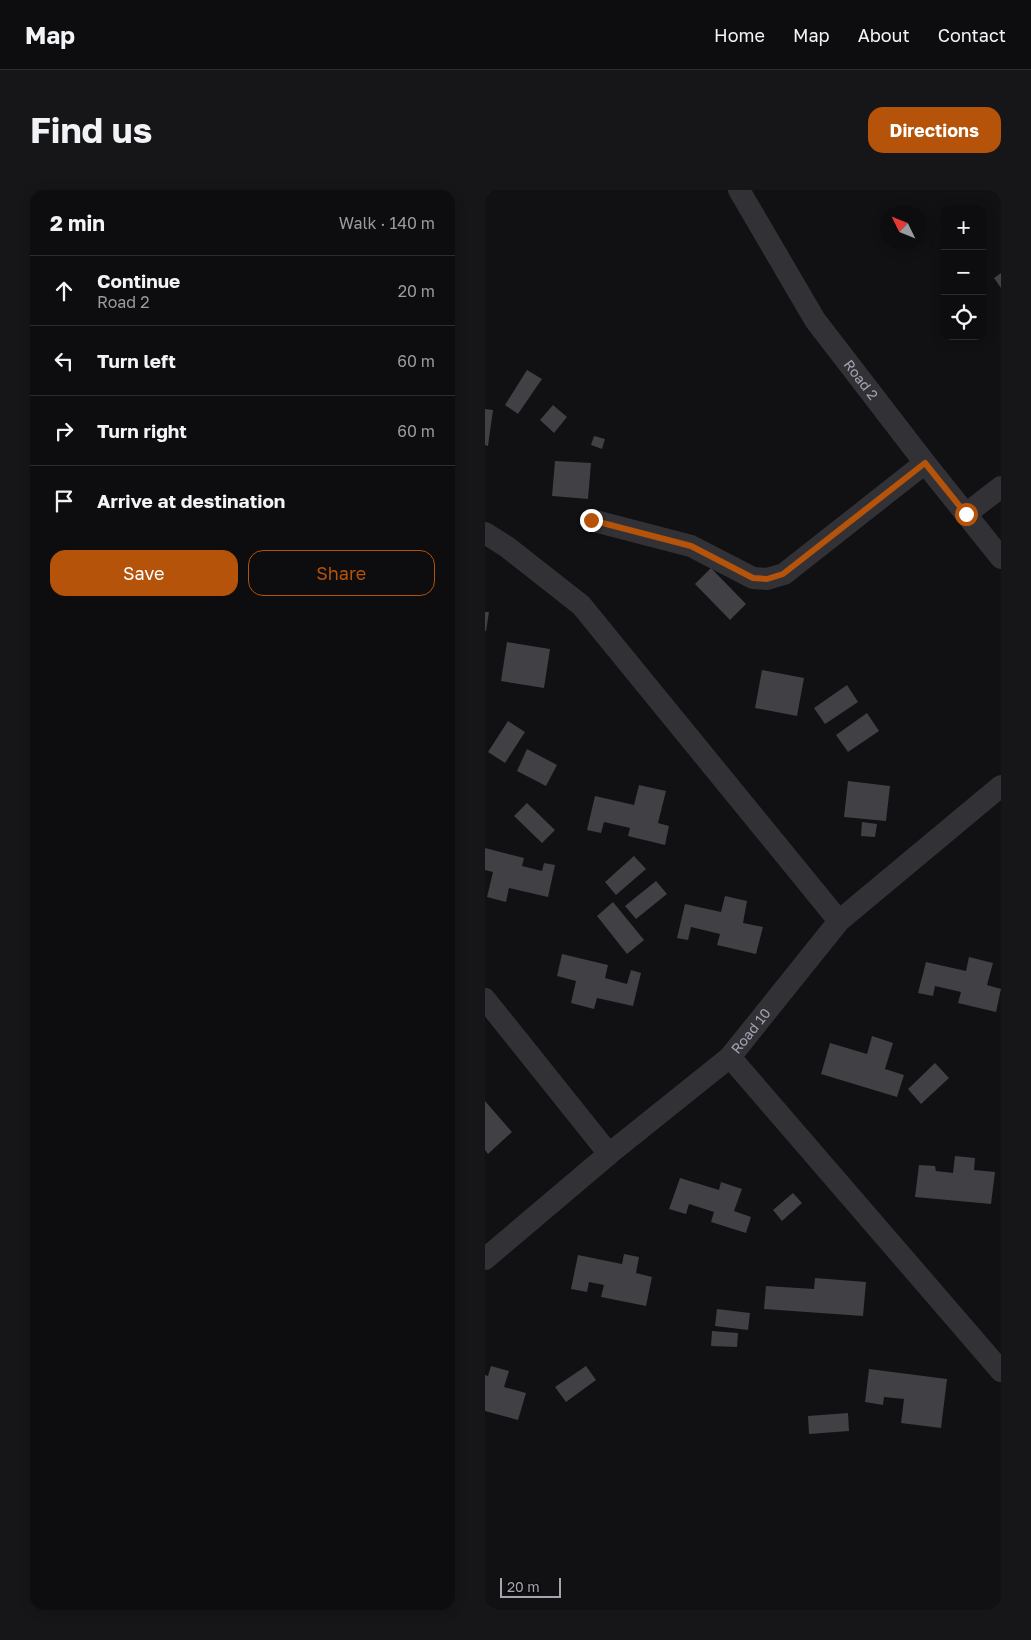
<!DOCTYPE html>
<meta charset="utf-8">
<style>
body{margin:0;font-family:"Golos Text",sans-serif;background:#161517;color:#f1f3f6}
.controls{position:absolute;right:15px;top:15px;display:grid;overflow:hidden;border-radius:10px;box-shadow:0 2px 12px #0003}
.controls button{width:45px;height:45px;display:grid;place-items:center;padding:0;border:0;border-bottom:1px solid #2d2c2e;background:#0d0c0e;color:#f1f3f6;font:25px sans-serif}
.compass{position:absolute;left:396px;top:15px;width:45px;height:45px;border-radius:50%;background:#0d0c0e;box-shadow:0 2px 12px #0003;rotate:313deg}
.scale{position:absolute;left:15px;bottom:12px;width:61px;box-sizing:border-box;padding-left:5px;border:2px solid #a3a5b1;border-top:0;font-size:14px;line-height:18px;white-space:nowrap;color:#a3a5b1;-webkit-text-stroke:4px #0c0b0d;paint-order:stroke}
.stop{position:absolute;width:15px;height:15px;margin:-11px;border:4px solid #b45309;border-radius:50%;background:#fff}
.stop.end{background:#b45309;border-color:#fff;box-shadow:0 1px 5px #0008}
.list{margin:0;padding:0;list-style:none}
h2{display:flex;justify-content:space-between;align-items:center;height:65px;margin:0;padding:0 20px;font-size:21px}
h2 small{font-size:16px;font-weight:400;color:#9a9b9e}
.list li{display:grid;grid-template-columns:32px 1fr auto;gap:15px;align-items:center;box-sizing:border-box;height:70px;padding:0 20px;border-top:1px solid #2d2c2e}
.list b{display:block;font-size:19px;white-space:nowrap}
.list p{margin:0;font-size:16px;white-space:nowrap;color:#9a9b9e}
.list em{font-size:16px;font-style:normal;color:#9a9b9e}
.actions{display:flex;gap:10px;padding:15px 20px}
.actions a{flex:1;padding:11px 0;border:1px solid #b45309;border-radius:15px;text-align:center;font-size:18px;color:#b45309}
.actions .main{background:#b45309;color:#fff}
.icon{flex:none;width:28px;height:28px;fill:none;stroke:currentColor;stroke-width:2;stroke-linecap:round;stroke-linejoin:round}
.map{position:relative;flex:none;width:516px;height:1420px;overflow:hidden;border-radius:15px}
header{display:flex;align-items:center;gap:30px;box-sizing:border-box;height:70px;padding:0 25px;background:#0d0c0e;border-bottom:1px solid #2d2c2e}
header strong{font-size:24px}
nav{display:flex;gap:28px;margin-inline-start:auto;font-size:18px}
.intro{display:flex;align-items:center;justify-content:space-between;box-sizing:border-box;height:120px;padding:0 30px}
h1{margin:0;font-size:35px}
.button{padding:12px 22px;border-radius:15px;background:#b45309;color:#fff;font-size:18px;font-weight:700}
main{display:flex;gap:30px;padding:0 30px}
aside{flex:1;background:#0d0c0e;border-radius:15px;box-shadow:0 2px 12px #0003}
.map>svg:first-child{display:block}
.building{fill:#404045}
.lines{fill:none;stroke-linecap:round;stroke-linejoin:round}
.minor{stroke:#323236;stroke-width:22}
.route{stroke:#b45309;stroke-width:6}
.labels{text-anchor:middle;stroke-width:4;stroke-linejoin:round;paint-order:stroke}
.street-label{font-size:14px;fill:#a3a5b1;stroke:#0c0b0d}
</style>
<header>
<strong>Map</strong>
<nav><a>Home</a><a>Map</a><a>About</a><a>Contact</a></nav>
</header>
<div class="intro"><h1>Find us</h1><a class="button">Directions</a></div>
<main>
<aside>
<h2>2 min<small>Walk · 140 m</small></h2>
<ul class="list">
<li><svg class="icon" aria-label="ahead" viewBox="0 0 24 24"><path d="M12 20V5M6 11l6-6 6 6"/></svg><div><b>Continue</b><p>Road 2</p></div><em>20 m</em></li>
<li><svg class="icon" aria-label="left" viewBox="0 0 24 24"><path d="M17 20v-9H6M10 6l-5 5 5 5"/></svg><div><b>Turn left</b></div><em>60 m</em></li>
<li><svg class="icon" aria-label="right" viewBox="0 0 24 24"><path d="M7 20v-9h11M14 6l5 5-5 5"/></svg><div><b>Turn right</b></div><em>60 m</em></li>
<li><svg class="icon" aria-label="arrive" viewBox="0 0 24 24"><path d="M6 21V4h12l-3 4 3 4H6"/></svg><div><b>Arrive at destination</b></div></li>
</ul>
<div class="actions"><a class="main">Save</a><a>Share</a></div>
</aside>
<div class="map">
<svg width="516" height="1420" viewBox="0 0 516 1420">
<rect width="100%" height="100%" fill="#111012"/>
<path class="building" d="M516 83V98L509 88Z
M42 180 57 189 33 224 20 215Z
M68 215 82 227 69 243 55 230Z
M0 219 8 220 3 256 0 255Z
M109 246 120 249 117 259 106 255Z
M70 271 106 273 103 309 67 306Z
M226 378 261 414 245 430 210 394Z
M0 422H4L1 441H0Z
M22 452 65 459 59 498 16 491Z
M277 480 319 488 312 526 270 518Z
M362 495 373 512 340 534 329 518Z
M382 523 394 541 363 562 351 545Z
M23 531 40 542 20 573 3 562Z
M42 559 72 575 61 596 32 581Z
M363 591 405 596 401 631 359 627Z
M154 595 181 601 173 633 184 636 180 655 143 646 145 638 119 632 116 643 102 640 110 606 149 615Z
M42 613 70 640 57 653 29 626Z
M377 632 392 634 390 647 376 646Z
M0 658 39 668 37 676 57 681 59 673 70 675 63 707 24 698 21 712 2 707 8 682 0 680Z
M149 666 161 679 131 705 120 692Z
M171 691 182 704 151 729 140 716Z
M240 706 262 711 258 733 278 737 271 764 232 755 235 744 206 737 203 750 192 748 200 714 236 722Z
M128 712 159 750 142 764 112 726Z
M77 764 123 775 120 788 142 794 146 780 156 783 148 816 112 808 109 819 86 813 91 791 72 786Z
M484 767 508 773 502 795 516 799 511 822 473 813 476 802 450 796 448 806 433 803 441 772 481 781Z
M387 846 408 853 400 879 419 885 412 907 336 884 345 853 382 864Z
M450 873 464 888 436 914 423 899Z
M0 911 27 942 3 964 0 960Z
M470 966 490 968 489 980 510 982 506 1014 430 1007 434 975 450 976 451 981 468 983Z
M195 988 234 1000 236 992 257 999 249 1021 266 1027 261 1043 226 1032 229 1022 204 1014 201 1024 184 1019Z
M308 1003 317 1013 297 1031 288 1020Z
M139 1064 154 1067 151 1083 167 1087 161 1116 116 1107 119 1095 104 1092 102 1102 86 1099 93 1065 137 1074Z
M330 1088 381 1092 378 1126 279 1119 281 1096 329 1099Z
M232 1119 265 1123 263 1140 230 1136Z
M227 1141 253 1143 252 1157 226 1156Z
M6 1176 24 1181 19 1197 41 1203 33 1230 0 1221V1185L3 1186Z
M101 1176 111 1190 81 1212 70 1197Z
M384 1179 462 1189 456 1238 416 1233 419 1209 399 1207 398 1215 380 1212Z
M363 1223 364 1241 324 1244 323 1226Z"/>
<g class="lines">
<g class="minor">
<path id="s1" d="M254 0 330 130 440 273 516 368"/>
<path d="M481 324 516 297"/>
<path d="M106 330 206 356 268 388 282 389 299 384 440 273"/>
<path d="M0 343 22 357 96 415 354 731"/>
<path d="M0 809 124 964"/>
<path d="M245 867 516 1181"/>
<path id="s2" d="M0 1069 124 964 245 867 354 731 516 596"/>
</g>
</g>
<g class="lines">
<path class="route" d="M106 330 206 356 268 388 282 389 298 384 440 273 481 324"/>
</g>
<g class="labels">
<g class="street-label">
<text dy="5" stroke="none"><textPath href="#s1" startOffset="226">Road 2</textPath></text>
<text dy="5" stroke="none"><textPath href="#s2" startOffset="351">Road 10</textPath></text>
</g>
</g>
</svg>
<div class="controls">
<button>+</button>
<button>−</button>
<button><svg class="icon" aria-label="locate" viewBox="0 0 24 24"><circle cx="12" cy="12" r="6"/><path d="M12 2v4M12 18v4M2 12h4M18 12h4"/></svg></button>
</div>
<svg class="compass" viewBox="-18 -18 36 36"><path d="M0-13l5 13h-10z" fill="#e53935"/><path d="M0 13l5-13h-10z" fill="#9a9b9e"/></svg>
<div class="scale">20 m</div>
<div class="stop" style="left:481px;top:324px"></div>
<div class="stop end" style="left:106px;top:330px"></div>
</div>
</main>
